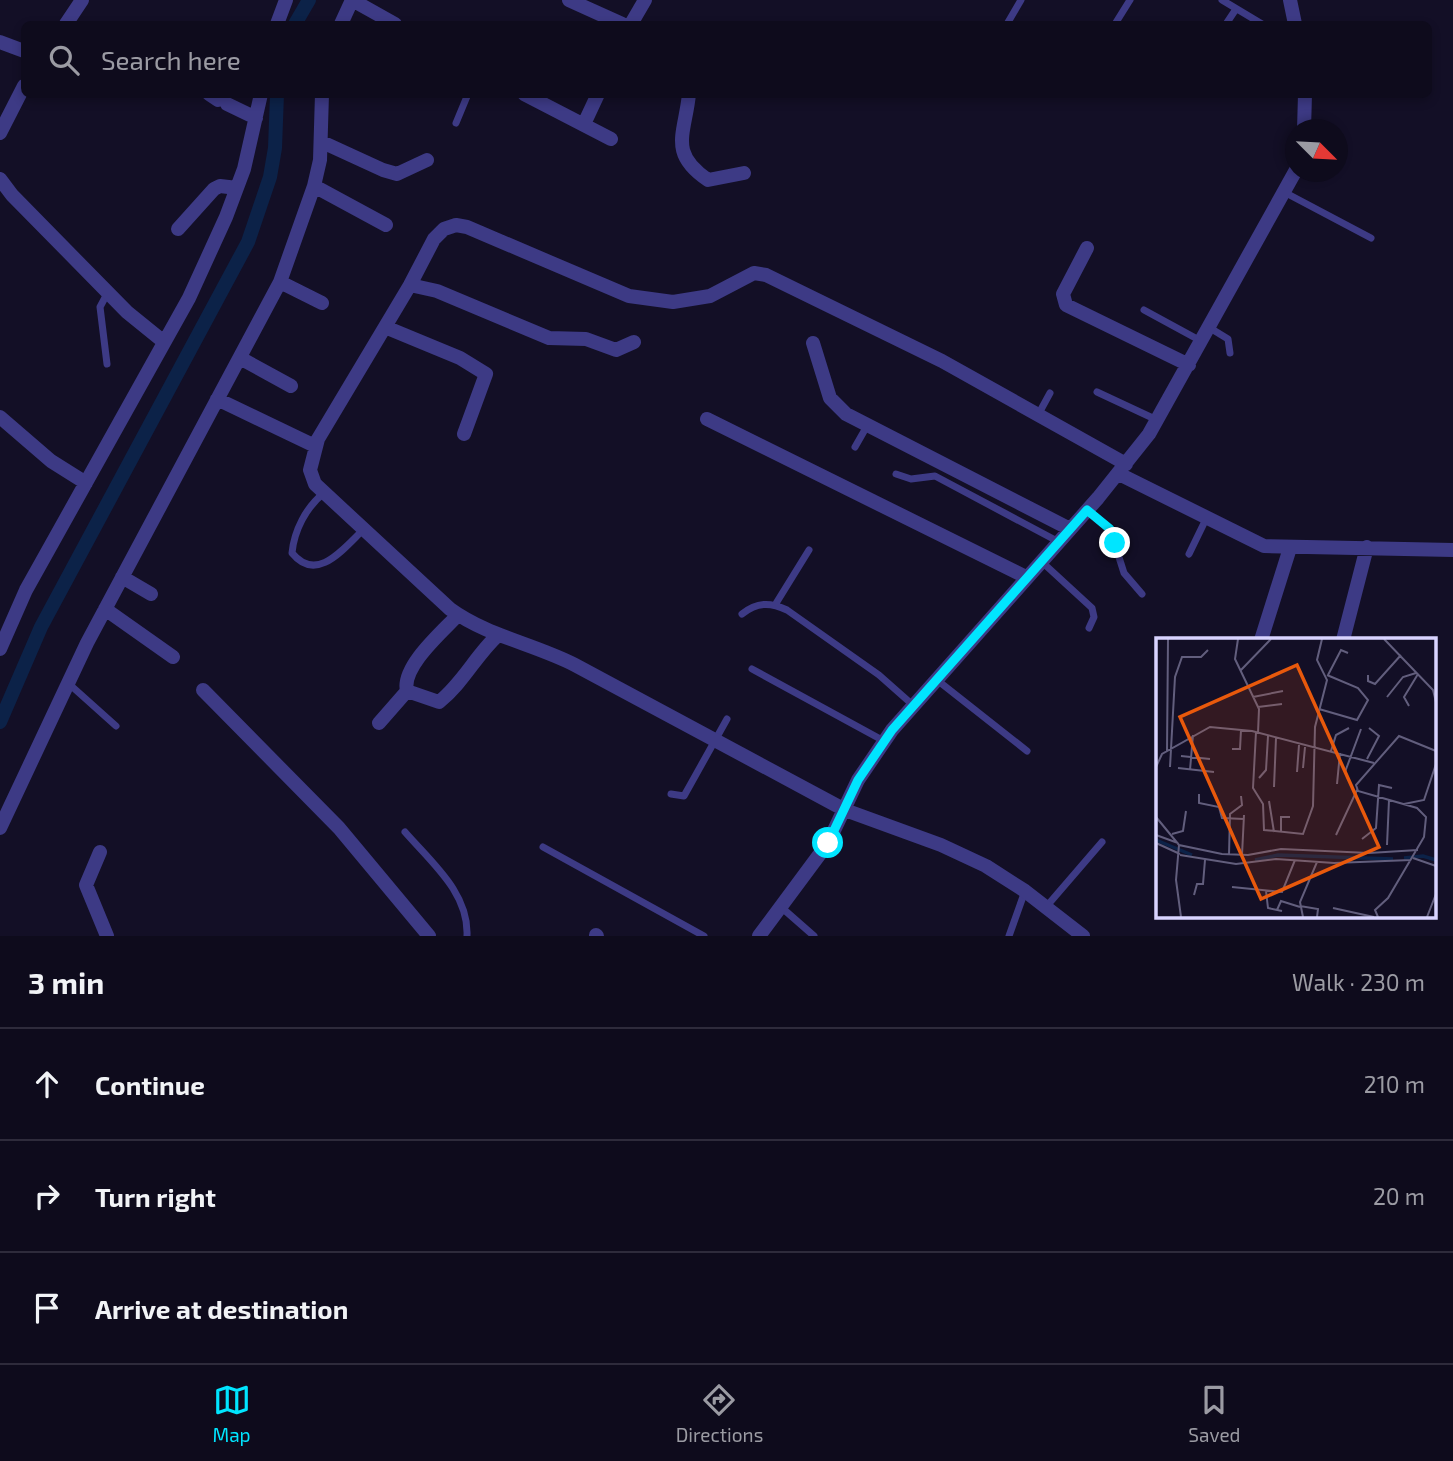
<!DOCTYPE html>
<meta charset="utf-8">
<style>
body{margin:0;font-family:"Exo 2",sans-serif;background:#171425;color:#f1f3f6}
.compass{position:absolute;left:1285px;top:119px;width:63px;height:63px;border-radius:50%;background:#0e0b1c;box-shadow:0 4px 10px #0003;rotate:114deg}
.stop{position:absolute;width:21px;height:21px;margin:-16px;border:5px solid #00e5ff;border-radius:50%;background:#fff}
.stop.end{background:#00e5ff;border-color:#fff;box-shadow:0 2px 7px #0008}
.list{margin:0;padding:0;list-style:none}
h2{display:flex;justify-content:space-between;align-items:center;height:91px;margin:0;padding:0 28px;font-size:30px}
h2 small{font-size:23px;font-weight:400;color:#9b9ba3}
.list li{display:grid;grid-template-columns:46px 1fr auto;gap:21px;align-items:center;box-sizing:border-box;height:112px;padding:0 28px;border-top:2px solid #2e2b3b}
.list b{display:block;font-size:26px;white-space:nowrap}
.list em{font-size:23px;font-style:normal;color:#9b9ba3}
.icon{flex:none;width:38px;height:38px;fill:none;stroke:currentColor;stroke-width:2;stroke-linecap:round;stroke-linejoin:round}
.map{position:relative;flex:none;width:1453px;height:936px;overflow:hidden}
.search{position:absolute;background:#0e0b1c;box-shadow:0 4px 10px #0003;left:21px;right:21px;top:21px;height:77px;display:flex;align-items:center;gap:18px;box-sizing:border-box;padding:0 24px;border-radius:10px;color:#9b9ba3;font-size:26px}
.sheet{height:427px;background:#0e0b1c}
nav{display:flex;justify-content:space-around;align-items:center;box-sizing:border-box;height:98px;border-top:2px solid #2e2b3b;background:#0e0b1c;font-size:19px;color:#9b9ba3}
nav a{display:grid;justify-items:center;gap:4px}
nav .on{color:#00e5ff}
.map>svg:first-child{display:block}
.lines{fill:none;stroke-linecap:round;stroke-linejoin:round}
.canal{stroke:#0c2248;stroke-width:14}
.service{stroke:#3d3a85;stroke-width:7}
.minor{stroke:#3d3a85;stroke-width:14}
.route{stroke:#00e5ff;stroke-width:9}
.inset-river{fill:none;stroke:#0c2248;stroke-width:3.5}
.inset-road{fill:none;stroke:#625e7d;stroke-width:2}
.view{fill:#e8590c;fill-opacity:0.15;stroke:#e8590c;stroke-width:3.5}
.inset-edge{fill:none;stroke:#d9d4ff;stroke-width:3.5}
</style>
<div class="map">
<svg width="1453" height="936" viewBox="0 0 1453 936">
<rect width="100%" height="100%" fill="#130f26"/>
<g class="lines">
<path class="canal" d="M295 24 309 0
M0 722 41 627 248 242 270 177 275 148 277 94"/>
<path class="service" d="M1222 0 1262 24
M1007 24 1021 0
M1115 24 1130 0
M1226 24 1236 9
M456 123 468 94
M1284 192 1371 238
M1144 310 1201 341
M1210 328 1228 339 1230 353
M107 364 100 307 108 292
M1097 392 1157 420
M1038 415 1050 393
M855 447 867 426
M896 474 911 479 935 476 1059 542
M324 493C306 507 294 531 292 553 317 584 344 548 364 529
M1087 510 1110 529 1124 573 1142 594
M1189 554 1206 519
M1042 562 1092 608 1094 617 1089 628
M775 605 809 550
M742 614C757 602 770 602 787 610L879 675 914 706
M752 669 884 741
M937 680 1027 751
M68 683 116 726
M671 794 684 796 727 719
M405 832C432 863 469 893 467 936
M543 847 704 936
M781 907 814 936
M1046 907 1102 842
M1009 936 1025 891"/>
<path class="minor" d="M352 0 395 24
M569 0 622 24
M1290 0 1295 24
M66 24 82 0
M277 24 286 0
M341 24 352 0
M631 24 645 0
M0 42 24 51
M209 94 218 100
M524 94 611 139
M689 94C685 134 668 153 708 180L744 173
M227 104 256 118
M584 124 598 94
M1304 130 1305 94
M0 133 24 86
M322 142 383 170 397 174 427 160
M0 179 12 195 127 312 164 342
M314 186 386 225
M178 229 214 189 220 186 237 188
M1087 248 1063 294 1066 305 1189 365
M280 282 322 303
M410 285 437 291 549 338 586 339 616 350 634 342
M385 327 460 358 486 374 464 434
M813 343 830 398 846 414 1070 529
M240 358 291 386
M217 399 315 446
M0 417 51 461 86 483
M707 419 1026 577
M1119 474 1264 546 1453 550
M122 577 151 594
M105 609 173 657
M1261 640 1290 548
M1343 640 1367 547
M0 649 26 590 189 298 226 217 244 169 261 94
M203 690 339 828 429 936
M407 691C401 667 442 632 458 615
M379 723 407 691 439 702C463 683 476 655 498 635
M0 828 87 643 280 282 314 186 320 160 322 94
M100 852 86 885 107 936
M596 935 597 936
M759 936 828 843 858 780 892 730 1098 498 1149 434 1296 170
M1083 936 1025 891 986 866 941 845 845 810 575 665C534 644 487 636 450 609L315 484 310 470 318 439 410 285 434 239 444 229 456 225 467 227 629 296 673 302 710 296 754 273 766 275 942 361 1126 464"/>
</g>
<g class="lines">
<path class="route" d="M828 843 858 780 892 730 1087 510 1110 529 1115 543"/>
</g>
<g transform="translate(1156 638)">
<rect width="280" height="280" fill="#130f26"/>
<path class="inset-river" d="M0 202 36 217M248 220 267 218 280 222M99 222 122 217 237 221"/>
<path class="inset-road" d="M82 1 79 21 103 71 102 95M228 1 277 52 280 64M85 32 115 1M172 37 185 12 192 15M212 37V43L219 46 245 17M97 59 127 53M231 59 247 39 260 35M253 68 248 59 262 36M102 69 126 66M163 71 201 82 212 62 202 50 171 37M100 94 97 150 107 166 108 192 147 196 157 168 159 89 171 42 161 22 166 1M76 111H84L85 92M11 113 12 1M175 113 180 97 193 90M25 118 54 121M211 121 223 98 213 90M0 129 6 116 54 89 96 93 218 125M14 129 19 39 26 19H45L52 12M22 130 58 134M147 130 149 109M34 132 37 97M141 134 143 107M189 134 205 91M103 140 110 132 112 98M181 146 184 115M118 149 120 100M43 156V165L63 169 66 180 88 181M113 163 118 194M248 166 268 162 280 126M0 179 23 207 66 216 92 217 125 211 213 215 262 212M125 195V179H134M16 196 27 193 30 173M0 197 22 205M180 197 201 152M206 201 220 190 223 147 236 150M0 205 24 216M23 207 20 242 25 279M231 207 233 162M24 217 80 226 120 221 178 225 255 222M73 217 74 176 86 167 85 158M86 217 88 177M257 220 280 228M76 249 126 254 139 222M110 253 112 270 126 273M38 257 41 246H47L49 222M144 268 162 271 161 279M177 270 218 279M121 272 125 263 144 269M147 279 144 264 161 224M222 279 219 272 232 260 268 199 270 179 261 170 202 153 200 147 243 98 280 113M271 279 280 256"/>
<path class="view" d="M141 27 223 209 105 261 24 79Z"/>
<rect width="280" height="280" class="inset-edge"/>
</g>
</svg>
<svg class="compass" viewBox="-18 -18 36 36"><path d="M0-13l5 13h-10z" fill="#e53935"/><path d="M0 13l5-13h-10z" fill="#9b9ba3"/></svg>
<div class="stop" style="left:828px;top:843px"></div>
<div class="stop end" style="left:1115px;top:543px"></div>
<div class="search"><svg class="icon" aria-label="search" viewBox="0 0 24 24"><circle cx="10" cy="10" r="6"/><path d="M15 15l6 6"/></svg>Search here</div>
</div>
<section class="sheet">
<h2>3 min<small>Walk · 230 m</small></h2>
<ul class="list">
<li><svg class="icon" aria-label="ahead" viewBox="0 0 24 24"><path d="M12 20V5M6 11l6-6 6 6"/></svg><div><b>Continue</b></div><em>210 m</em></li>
<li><svg class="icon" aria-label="right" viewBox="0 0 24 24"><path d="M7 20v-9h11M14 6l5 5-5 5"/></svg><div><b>Turn right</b></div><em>20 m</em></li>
<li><svg class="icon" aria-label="arrive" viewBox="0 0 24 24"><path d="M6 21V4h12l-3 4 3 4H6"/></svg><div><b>Arrive at destination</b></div></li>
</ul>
</section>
<nav>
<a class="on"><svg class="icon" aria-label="map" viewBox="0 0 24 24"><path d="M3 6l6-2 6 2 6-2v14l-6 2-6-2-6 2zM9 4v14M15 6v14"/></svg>Map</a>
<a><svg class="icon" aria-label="directions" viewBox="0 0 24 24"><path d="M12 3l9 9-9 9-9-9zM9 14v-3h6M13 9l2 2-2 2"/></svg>Directions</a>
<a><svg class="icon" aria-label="saved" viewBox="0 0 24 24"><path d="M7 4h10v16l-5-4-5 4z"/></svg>Saved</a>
</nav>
